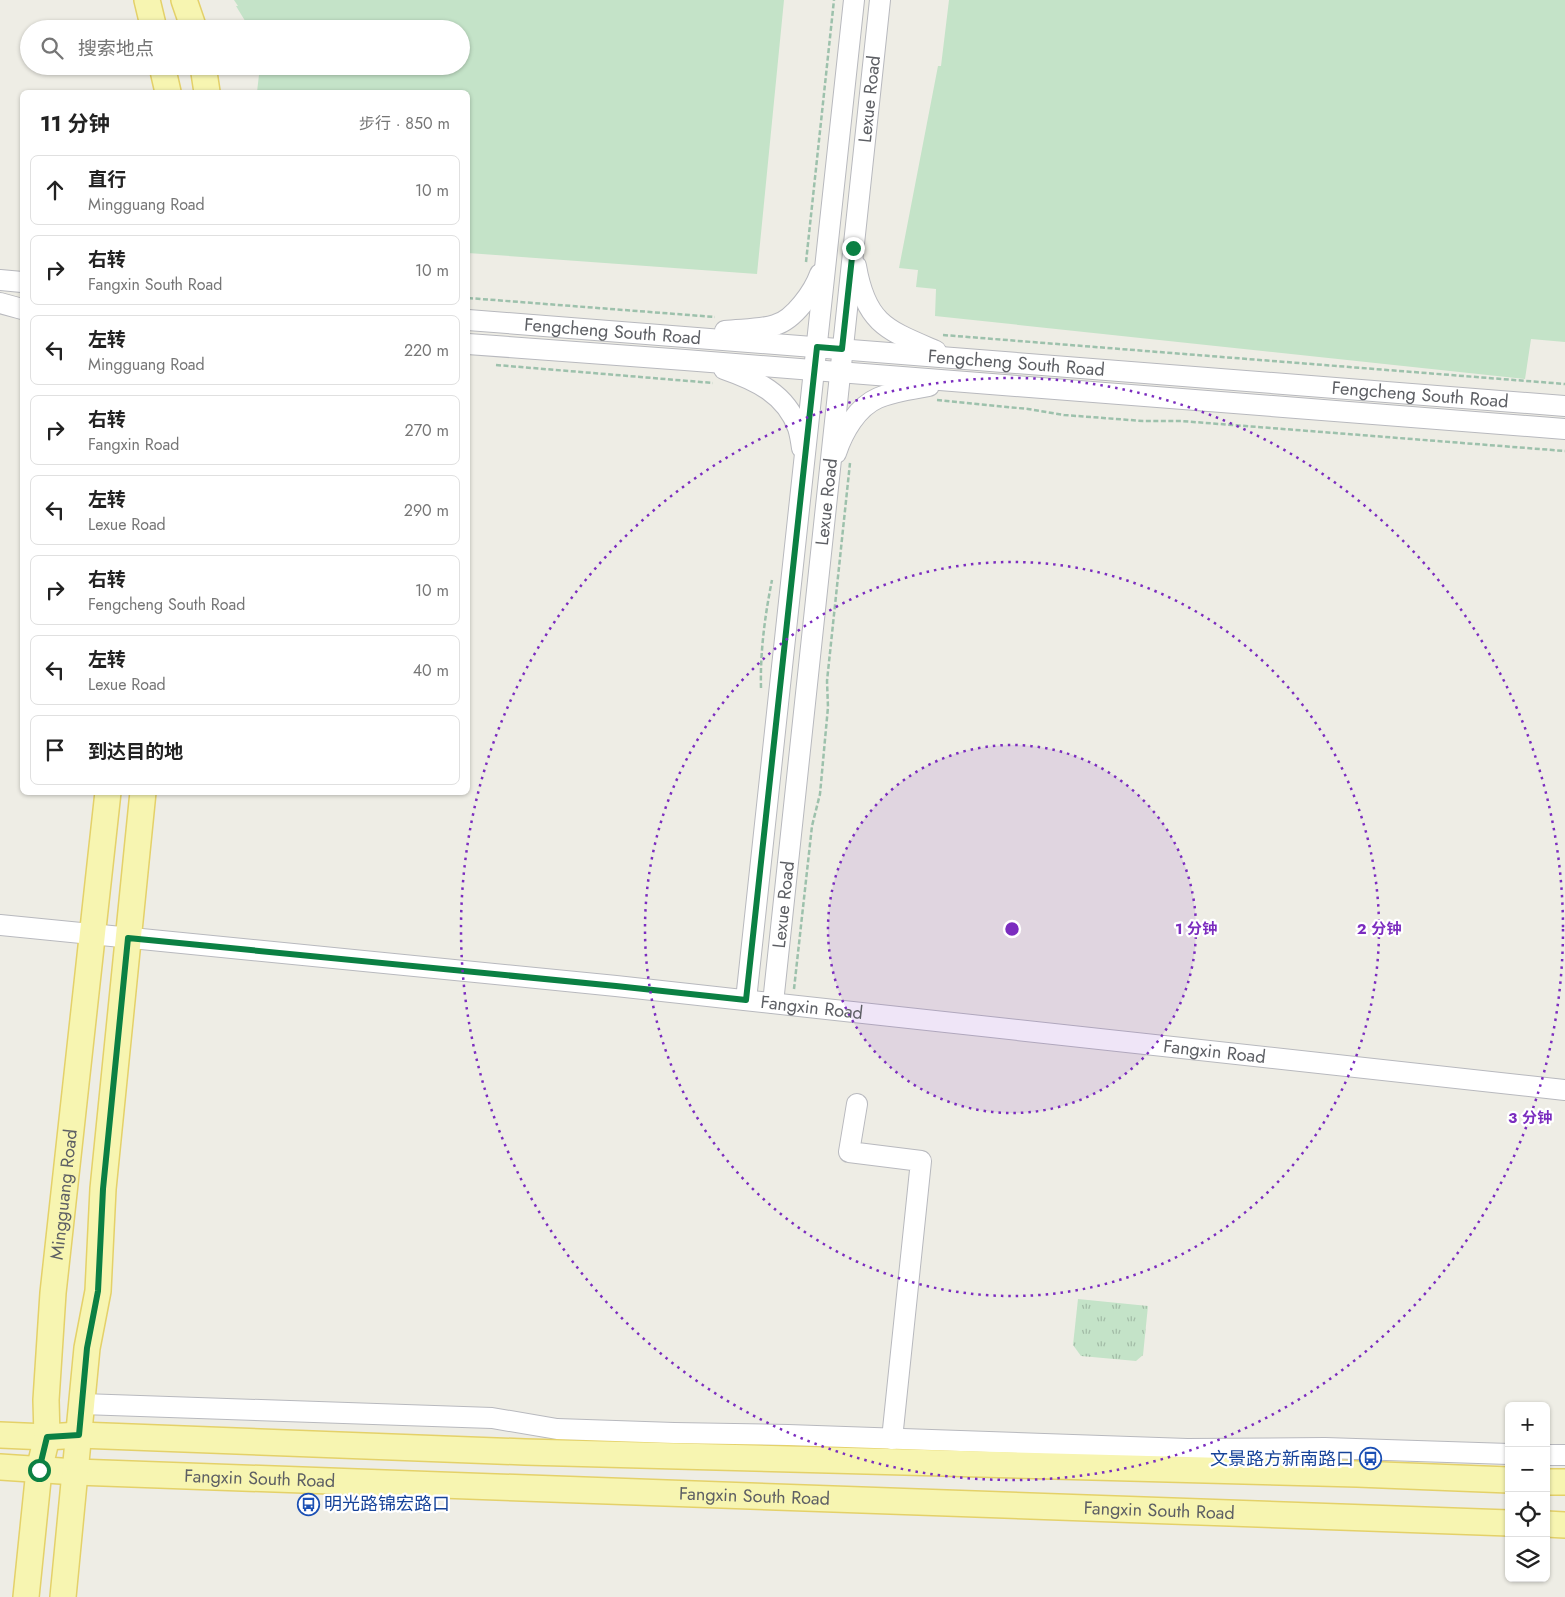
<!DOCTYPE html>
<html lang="zh">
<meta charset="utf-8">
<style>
body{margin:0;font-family:Jost,"Noto Sans SC",sans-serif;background:#f2f2f2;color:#222}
.controls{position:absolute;right:15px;bottom:15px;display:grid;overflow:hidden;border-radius:8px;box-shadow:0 1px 4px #0004}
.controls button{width:45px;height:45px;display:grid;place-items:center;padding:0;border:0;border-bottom:1px solid #e0e0e0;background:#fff;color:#222;font:25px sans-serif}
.stop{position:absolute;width:15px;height:15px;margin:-11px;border:4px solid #0b8043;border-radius:50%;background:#fff}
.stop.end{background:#0b8043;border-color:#fff;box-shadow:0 1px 5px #0008}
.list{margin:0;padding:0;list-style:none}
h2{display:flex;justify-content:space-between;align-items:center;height:65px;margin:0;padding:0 20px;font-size:21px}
h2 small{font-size:16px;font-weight:400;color:#767676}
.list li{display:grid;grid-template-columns:32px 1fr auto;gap:15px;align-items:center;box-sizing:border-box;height:70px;margin:0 10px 10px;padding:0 10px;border:1px solid #e0e0e0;border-radius:8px}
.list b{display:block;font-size:19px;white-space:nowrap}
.list p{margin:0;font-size:16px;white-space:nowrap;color:#767676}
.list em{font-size:16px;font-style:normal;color:#767676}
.icon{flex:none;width:28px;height:28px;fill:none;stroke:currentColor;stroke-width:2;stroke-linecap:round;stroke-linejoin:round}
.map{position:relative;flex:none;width:1565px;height:1597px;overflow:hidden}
.search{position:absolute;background:#fff;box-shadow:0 1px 4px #0004;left:20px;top:20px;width:450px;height:55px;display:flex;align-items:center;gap:12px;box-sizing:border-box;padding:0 18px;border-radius:28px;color:#767676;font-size:19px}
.panel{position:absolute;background:#fff;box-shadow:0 1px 4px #0004;left:20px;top:90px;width:450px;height:705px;border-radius:8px}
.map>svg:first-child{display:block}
.grass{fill:#c4e3c8}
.park{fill:url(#park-tufts)}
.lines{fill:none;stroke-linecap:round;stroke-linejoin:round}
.minor-casing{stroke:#b8b9be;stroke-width:22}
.major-casing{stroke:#e4d169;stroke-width:28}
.path{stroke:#9dc1ac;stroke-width:2.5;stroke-dasharray:5 2.5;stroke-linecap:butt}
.minor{stroke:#fff;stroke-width:20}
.major{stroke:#f7f5b1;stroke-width:25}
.route{stroke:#0b8043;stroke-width:6}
.ring{fill:none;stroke:#7b2cbf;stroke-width:2.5;stroke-dasharray:2.5 5}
.labels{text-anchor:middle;stroke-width:4.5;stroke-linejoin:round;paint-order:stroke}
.street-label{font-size:18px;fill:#5d5f64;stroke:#fff}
.transit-label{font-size:18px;fill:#164399;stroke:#fff;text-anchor:end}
.centre{fill:#7b2cbf;stroke:#fff;stroke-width:2.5}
.ring-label{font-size:15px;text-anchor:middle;font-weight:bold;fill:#7b2cbf;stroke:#fff;stroke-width:4.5;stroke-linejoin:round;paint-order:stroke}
</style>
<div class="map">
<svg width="1565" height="1597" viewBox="0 0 1565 1597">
<defs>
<pattern id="park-tufts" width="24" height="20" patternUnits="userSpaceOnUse" patternTransform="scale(1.25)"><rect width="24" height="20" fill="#c4e3c8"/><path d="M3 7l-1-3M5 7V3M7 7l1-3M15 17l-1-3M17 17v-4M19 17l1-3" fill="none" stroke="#a2bba6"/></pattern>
</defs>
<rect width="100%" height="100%" fill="#eeede5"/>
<path class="grass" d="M234 0H784L757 274 468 253V92H257L260 66H461V29H250L236 6H238Z
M949 0H1565V342L1531 339 1525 379 935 316 936 289 916 287 918 270 899 268 938 66H941Z"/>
<path class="park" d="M1078 1299 1148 1306 1143 1355 1136 1361 1081 1356 1073 1345Z"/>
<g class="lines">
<defs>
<g id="minor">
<path d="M856 266C866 324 887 330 936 351"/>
<path d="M0 280 22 282"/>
<path d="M0 303 22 309"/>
<path id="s1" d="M468 320 1565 406"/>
<path d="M725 331C741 329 759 330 775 325 794 320 814 291 820 274"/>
<path d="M468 344 685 360 1565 429"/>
<path d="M724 369C756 380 786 394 798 428 800 434 801 441 802 448"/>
<path d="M836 453C843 432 857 407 878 398 894 391 912 389 929 386"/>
<path id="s2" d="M0 925 616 986 1565 1090"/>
<path d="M746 1000 854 0"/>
<path id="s3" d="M773 1003 880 0"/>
<path d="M857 1104 849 1152 921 1161 892 1439"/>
<path d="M82 1404 492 1418 557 1429 674 1433 788 1435 1187 1449 1325 1448 1509 1454"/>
<path d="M1546 1455H1565"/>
</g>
<g id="major">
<path d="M147 0 154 29"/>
<path d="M184 0 194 29"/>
<path d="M162 66 168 92"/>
<path d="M203 66 207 92"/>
<path d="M0 1435 47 1437 79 1435 525 1452 1357 1474 1509 1480"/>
<path id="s4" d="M0 1467 76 1472 1509 1523"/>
<path d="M1546 1482H1565"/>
<path d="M1546 1524 1565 1525"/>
<path id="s5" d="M26 1597 39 1470 47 1437 46 1400 53 1293 108 792"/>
<path d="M63 1597 87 1348 98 1291 103 1189 143 792"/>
</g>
</defs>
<use href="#minor" class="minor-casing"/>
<use href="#major" class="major-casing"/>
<path class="path" d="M806 262 834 0
M468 298 715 317
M943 335 1565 384
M496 365 713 383
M937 400 1028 409 1064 415 1143 421H1181L1565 451
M761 688C760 652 765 615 772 580
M794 989 812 826 820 794 828 707 827 681 850 463"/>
<use href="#minor" class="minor"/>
<use href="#major" class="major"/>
</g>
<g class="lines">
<path class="route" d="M39 1470 47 1437 79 1435 87 1348 98 1291 103 1189 128 938 616 986 746 1000 817 347 842 349 853 248"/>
</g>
<circle cx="1012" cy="929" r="184" fill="#7b2cbf" fill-opacity=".12"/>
<g class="ring">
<circle cx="1012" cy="929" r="184"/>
<circle cx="1012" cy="929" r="367"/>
<circle cx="1012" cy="929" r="551"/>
</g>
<defs>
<symbol id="bus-ring" viewBox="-11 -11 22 22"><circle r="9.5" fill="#fff" stroke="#1a4fb4" stroke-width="1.5"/><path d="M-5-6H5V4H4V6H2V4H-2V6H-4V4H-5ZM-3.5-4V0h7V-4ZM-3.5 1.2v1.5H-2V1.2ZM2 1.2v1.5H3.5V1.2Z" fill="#1a4fb4"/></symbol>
</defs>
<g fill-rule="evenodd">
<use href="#bus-ring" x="1358" y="1446" width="25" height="25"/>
<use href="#bus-ring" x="296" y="1492" width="25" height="25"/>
</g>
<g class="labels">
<g class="street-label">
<text dy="6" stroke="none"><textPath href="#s3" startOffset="909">Lexue Road</textPath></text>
<text dy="6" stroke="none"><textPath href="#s1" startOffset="145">Fengcheng South Road</textPath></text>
<text dy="6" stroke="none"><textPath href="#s1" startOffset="550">Fengcheng South Road</textPath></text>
<text dy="6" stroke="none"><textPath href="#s1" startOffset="955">Fengcheng South Road</textPath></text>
<text dy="6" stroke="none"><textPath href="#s3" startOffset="504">Lexue Road</textPath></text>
<text dy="6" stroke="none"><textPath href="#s3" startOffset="99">Lexue Road</textPath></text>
<text dy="6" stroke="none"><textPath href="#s2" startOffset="816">Fangxin Road</textPath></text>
<text dy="6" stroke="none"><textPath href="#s2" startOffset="1221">Fangxin Road</textPath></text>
<text dy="6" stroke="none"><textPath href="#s5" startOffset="405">Mingguang Road</textPath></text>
<text dy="6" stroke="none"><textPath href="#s4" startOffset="260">Fangxin South Road</textPath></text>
<text dy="6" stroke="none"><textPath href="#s4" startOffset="755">Fangxin South Road</textPath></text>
<text dy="6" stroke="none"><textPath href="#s4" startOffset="1160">Fangxin South Road</textPath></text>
</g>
<g class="transit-label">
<text x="1354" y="1465">文景路方新南路口</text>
<text x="324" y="1510" text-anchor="start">明光路锦宏路口</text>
</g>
</g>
<circle cx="1012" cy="929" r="8" class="centre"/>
<g class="ring-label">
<text x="1196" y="934">1 分钟</text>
<text x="1379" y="934">2 分钟</text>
<text x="1530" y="1123">3 分钟</text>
</g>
</svg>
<div class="controls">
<button>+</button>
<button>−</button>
<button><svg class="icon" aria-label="locate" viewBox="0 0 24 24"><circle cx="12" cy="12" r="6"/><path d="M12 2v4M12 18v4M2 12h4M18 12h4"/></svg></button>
<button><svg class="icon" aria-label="layers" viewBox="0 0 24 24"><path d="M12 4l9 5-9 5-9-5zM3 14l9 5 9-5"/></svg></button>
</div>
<div class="stop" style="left:39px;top:1470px"></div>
<div class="stop end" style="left:853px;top:248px"></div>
<div class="search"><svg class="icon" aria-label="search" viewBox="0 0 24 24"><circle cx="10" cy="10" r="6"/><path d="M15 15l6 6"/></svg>搜索地点</div>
<section class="panel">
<h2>11 分钟<small>步行 · 850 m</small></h2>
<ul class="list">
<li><svg class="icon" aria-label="ahead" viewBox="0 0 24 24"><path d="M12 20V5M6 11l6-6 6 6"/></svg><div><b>直行</b><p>Mingguang Road</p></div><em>10 m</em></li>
<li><svg class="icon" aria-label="right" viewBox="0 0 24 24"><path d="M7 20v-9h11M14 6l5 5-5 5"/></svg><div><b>右转</b><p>Fangxin South Road</p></div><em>10 m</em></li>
<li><svg class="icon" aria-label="left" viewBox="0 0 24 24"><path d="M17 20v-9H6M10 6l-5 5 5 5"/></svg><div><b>左转</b><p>Mingguang Road</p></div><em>220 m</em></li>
<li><svg class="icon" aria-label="right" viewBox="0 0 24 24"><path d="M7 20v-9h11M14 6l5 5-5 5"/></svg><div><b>右转</b><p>Fangxin Road</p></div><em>270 m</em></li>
<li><svg class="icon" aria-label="left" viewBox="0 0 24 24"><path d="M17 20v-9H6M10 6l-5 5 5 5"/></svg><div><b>左转</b><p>Lexue Road</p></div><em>290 m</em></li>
<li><svg class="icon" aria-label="right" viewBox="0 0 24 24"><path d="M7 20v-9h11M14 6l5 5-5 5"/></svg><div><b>右转</b><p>Fengcheng South Road</p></div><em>10 m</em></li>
<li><svg class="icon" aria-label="left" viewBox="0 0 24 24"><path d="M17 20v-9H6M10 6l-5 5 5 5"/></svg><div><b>左转</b><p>Lexue Road</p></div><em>40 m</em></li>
<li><svg class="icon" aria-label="arrive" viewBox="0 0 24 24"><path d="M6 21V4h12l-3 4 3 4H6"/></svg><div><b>到达目的地</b></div></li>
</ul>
</section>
</div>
